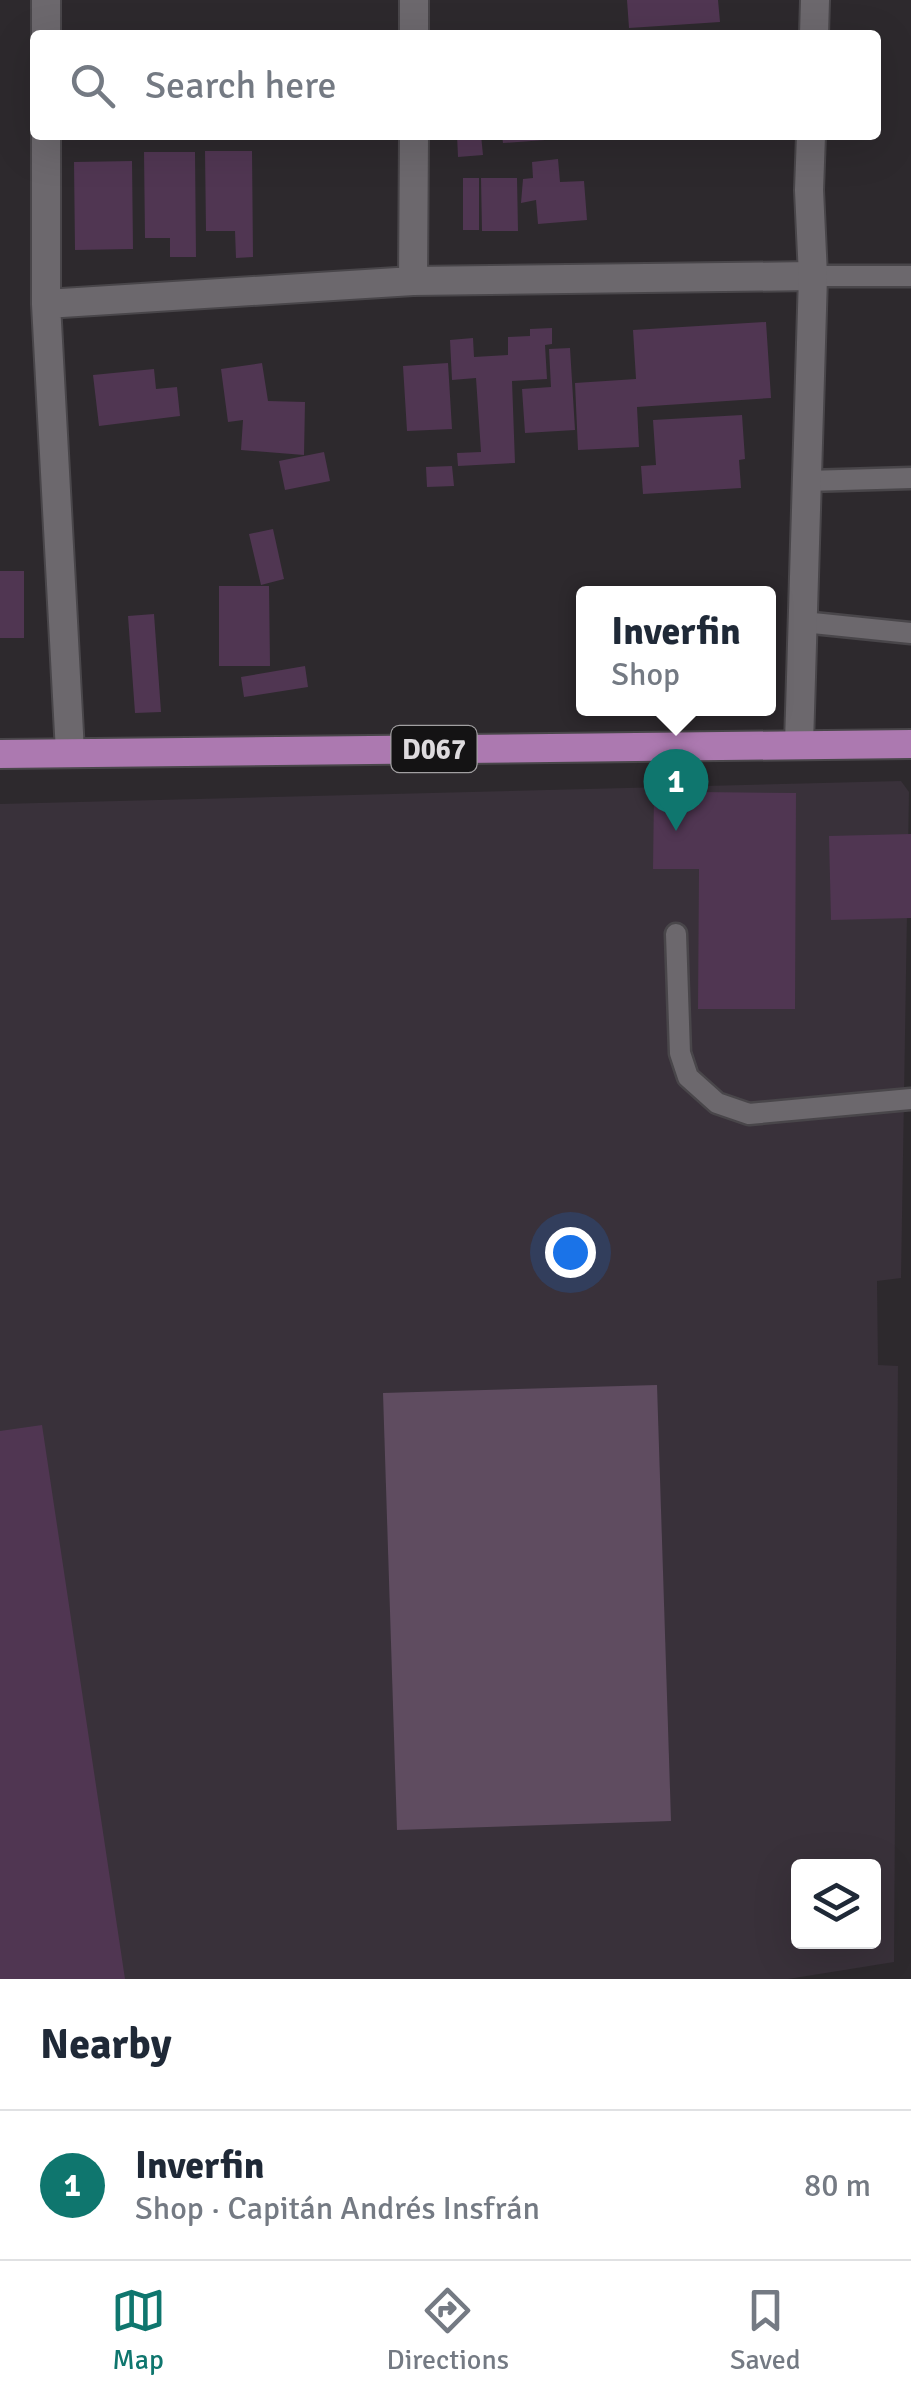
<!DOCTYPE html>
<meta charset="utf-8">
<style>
body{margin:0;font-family:Signika,sans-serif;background:#f2f2f3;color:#1f2937}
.controls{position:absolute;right:30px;bottom:30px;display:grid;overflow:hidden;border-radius:10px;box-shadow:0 10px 40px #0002}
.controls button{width:90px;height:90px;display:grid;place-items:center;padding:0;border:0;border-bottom:2px solid #e0e1e3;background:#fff;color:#1f2937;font:50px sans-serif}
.you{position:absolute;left:570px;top:1252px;width:35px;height:35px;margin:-25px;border:8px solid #fff;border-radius:50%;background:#1a73e8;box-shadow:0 0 0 15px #1a73e833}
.badge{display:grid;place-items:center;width:65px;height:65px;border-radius:50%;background:#0f766e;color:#fff;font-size:32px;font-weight:700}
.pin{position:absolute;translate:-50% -82px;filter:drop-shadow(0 2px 5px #0008)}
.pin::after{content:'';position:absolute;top:52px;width:35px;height:30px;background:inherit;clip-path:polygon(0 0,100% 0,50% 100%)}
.popup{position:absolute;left:576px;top:586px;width:200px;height:130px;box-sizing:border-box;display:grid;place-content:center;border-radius:10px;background:#fff;filter:drop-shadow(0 2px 8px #0005);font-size:32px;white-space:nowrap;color:#747a83}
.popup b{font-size:38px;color:#1f2937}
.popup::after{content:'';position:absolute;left:50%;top:100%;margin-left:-20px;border:20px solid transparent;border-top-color:#fff}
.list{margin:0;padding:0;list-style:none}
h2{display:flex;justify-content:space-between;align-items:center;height:130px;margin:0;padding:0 40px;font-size:42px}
h2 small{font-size:32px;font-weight:400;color:#747a83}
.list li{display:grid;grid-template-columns:65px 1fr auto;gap:30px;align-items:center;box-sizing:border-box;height:150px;padding:0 40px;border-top:2px solid #e0e1e3}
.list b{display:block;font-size:38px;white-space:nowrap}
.list p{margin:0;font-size:32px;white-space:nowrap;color:#747a83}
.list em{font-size:32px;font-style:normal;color:#747a83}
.icon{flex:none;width:55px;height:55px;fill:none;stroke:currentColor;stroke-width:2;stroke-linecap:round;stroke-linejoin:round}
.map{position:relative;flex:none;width:911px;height:1979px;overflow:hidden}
.search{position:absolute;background:#fff;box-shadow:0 10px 40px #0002;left:30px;right:30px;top:30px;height:110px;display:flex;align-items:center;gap:25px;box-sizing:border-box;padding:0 35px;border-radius:10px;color:#747a83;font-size:38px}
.sheet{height:280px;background:#fff}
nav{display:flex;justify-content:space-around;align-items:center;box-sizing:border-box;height:140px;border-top:2px solid #e0e1e3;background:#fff;font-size:28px;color:#747a83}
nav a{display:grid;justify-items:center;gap:5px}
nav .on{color:#0f766e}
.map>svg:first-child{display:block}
.built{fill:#39313a;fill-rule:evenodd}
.green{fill:#5f4c60}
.building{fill:#503652}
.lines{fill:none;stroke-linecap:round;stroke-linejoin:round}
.service-casing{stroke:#49464a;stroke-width:25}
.minor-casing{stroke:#49464a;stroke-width:32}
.tertiary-casing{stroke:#49464a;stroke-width:32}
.primary-casing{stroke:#49464a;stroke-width:32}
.service{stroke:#6c686d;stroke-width:20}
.minor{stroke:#6c686d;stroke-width:28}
.tertiary{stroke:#6c686d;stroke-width:28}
.primary{stroke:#ac79b0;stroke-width:28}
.labels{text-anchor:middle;stroke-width:9;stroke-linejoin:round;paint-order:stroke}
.shield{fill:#141314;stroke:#a19fa1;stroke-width:2.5}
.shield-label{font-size:28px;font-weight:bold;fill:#dedbde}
</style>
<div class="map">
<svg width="911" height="1979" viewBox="0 0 911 1979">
<rect width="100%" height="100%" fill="#2d292d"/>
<path class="built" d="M901 781 909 792 901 1278 877 1281 878 1365 898 1366 894 1962 788 1979H0V804ZM798 1866H874V1942H798Z"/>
<path class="green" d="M657 1385 671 1821 397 1830 383 1393Z"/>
<path class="building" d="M627 0H718L720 22 629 28Z
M457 135H481L483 155 458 157Z
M502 135H544L545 140 503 143Z
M205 151H252L253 257 236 258 235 231H206Z
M144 152H195L196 257H170V238H145Z
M558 159 560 182 584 181 587 220 538 224 536 200 521 203 523 179 533 178 532 162Z
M132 161 133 249 75 250 74 162Z
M463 178H479V230H463Z
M481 178H517L518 231H482Z
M766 322 771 398 637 407 639 447 578 450 575 383 636 379 633 330Z
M552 328V344L545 345 547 379 512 381 515 463 458 466 457 453 481 452 476 378 452 380 450 340 473 338 474 357 508 355V337L530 336V329Z
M570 348 575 430 525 433 522 389 551 387 549 349Z
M262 363 268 401 305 402 304 455 241 450 243 420 228 422 221 369Z
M448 363 452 429 407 431 403 366Z
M154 369 156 389 177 387 180 416 99 426 93 375Z
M742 415 745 459 739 460 741 488 643 494 641 466 656 465 653 420Z
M324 452 330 481 285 490 279 461Z
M452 466 454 486 427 487 426 467Z
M273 529 284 579 261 585 249 534Z
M0 571H24V638H0Z
M219 586H269L270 666H219Z
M154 614 161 712 135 713 128 616Z
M305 666 308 687 244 697 241 677Z
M699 792 796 793 795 1009H698L699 869H653L654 794Z
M911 834V918L831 920 829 836Z
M42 1425 125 1979H0V1431Z"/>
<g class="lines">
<defs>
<path id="service" d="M813 276H911
M807 481 911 478
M803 622 911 633
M676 934 680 1053 688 1077 717 1103 749 1114 911 1099"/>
<path id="minor" d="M46 35V0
M414 35V0
M46 135V304L70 752
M413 281 414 135
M46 304 413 281 813 276"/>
<path id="tertiary" d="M814 35 815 0
M799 744 813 276 809 190 811 135"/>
<path id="primary" d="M0 754 911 744"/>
</defs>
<use href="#service" class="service-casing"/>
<use href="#minor" class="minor-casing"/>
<use href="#tertiary" class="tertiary-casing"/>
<use href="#primary" class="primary-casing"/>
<use href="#service" class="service"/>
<use href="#minor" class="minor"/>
<use href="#tertiary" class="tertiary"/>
<use href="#primary" class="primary"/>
</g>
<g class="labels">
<rect class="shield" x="391.5" y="726" width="85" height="46" rx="8"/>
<g class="shield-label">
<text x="434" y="759">D067</text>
</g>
</g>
</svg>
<div class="controls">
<button><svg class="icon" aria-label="layers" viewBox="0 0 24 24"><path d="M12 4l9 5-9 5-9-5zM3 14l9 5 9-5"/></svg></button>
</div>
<div class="you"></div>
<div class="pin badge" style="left:676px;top:831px">1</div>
<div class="popup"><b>Inverfin</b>Shop</div>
<div class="search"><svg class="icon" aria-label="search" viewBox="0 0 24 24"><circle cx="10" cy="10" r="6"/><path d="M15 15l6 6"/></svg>Search here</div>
</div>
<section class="sheet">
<h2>Nearby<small></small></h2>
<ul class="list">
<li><span class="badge">1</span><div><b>Inverfin</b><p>Shop · Capitán Andrés Insfrán</p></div><em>80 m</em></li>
</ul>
</section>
<nav>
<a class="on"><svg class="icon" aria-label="map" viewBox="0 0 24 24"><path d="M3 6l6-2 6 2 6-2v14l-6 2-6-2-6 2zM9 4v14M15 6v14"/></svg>Map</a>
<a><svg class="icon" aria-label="directions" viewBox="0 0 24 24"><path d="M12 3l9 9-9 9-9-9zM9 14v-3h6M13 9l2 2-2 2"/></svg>Directions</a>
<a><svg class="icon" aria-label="saved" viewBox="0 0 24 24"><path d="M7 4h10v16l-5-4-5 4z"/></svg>Saved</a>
</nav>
